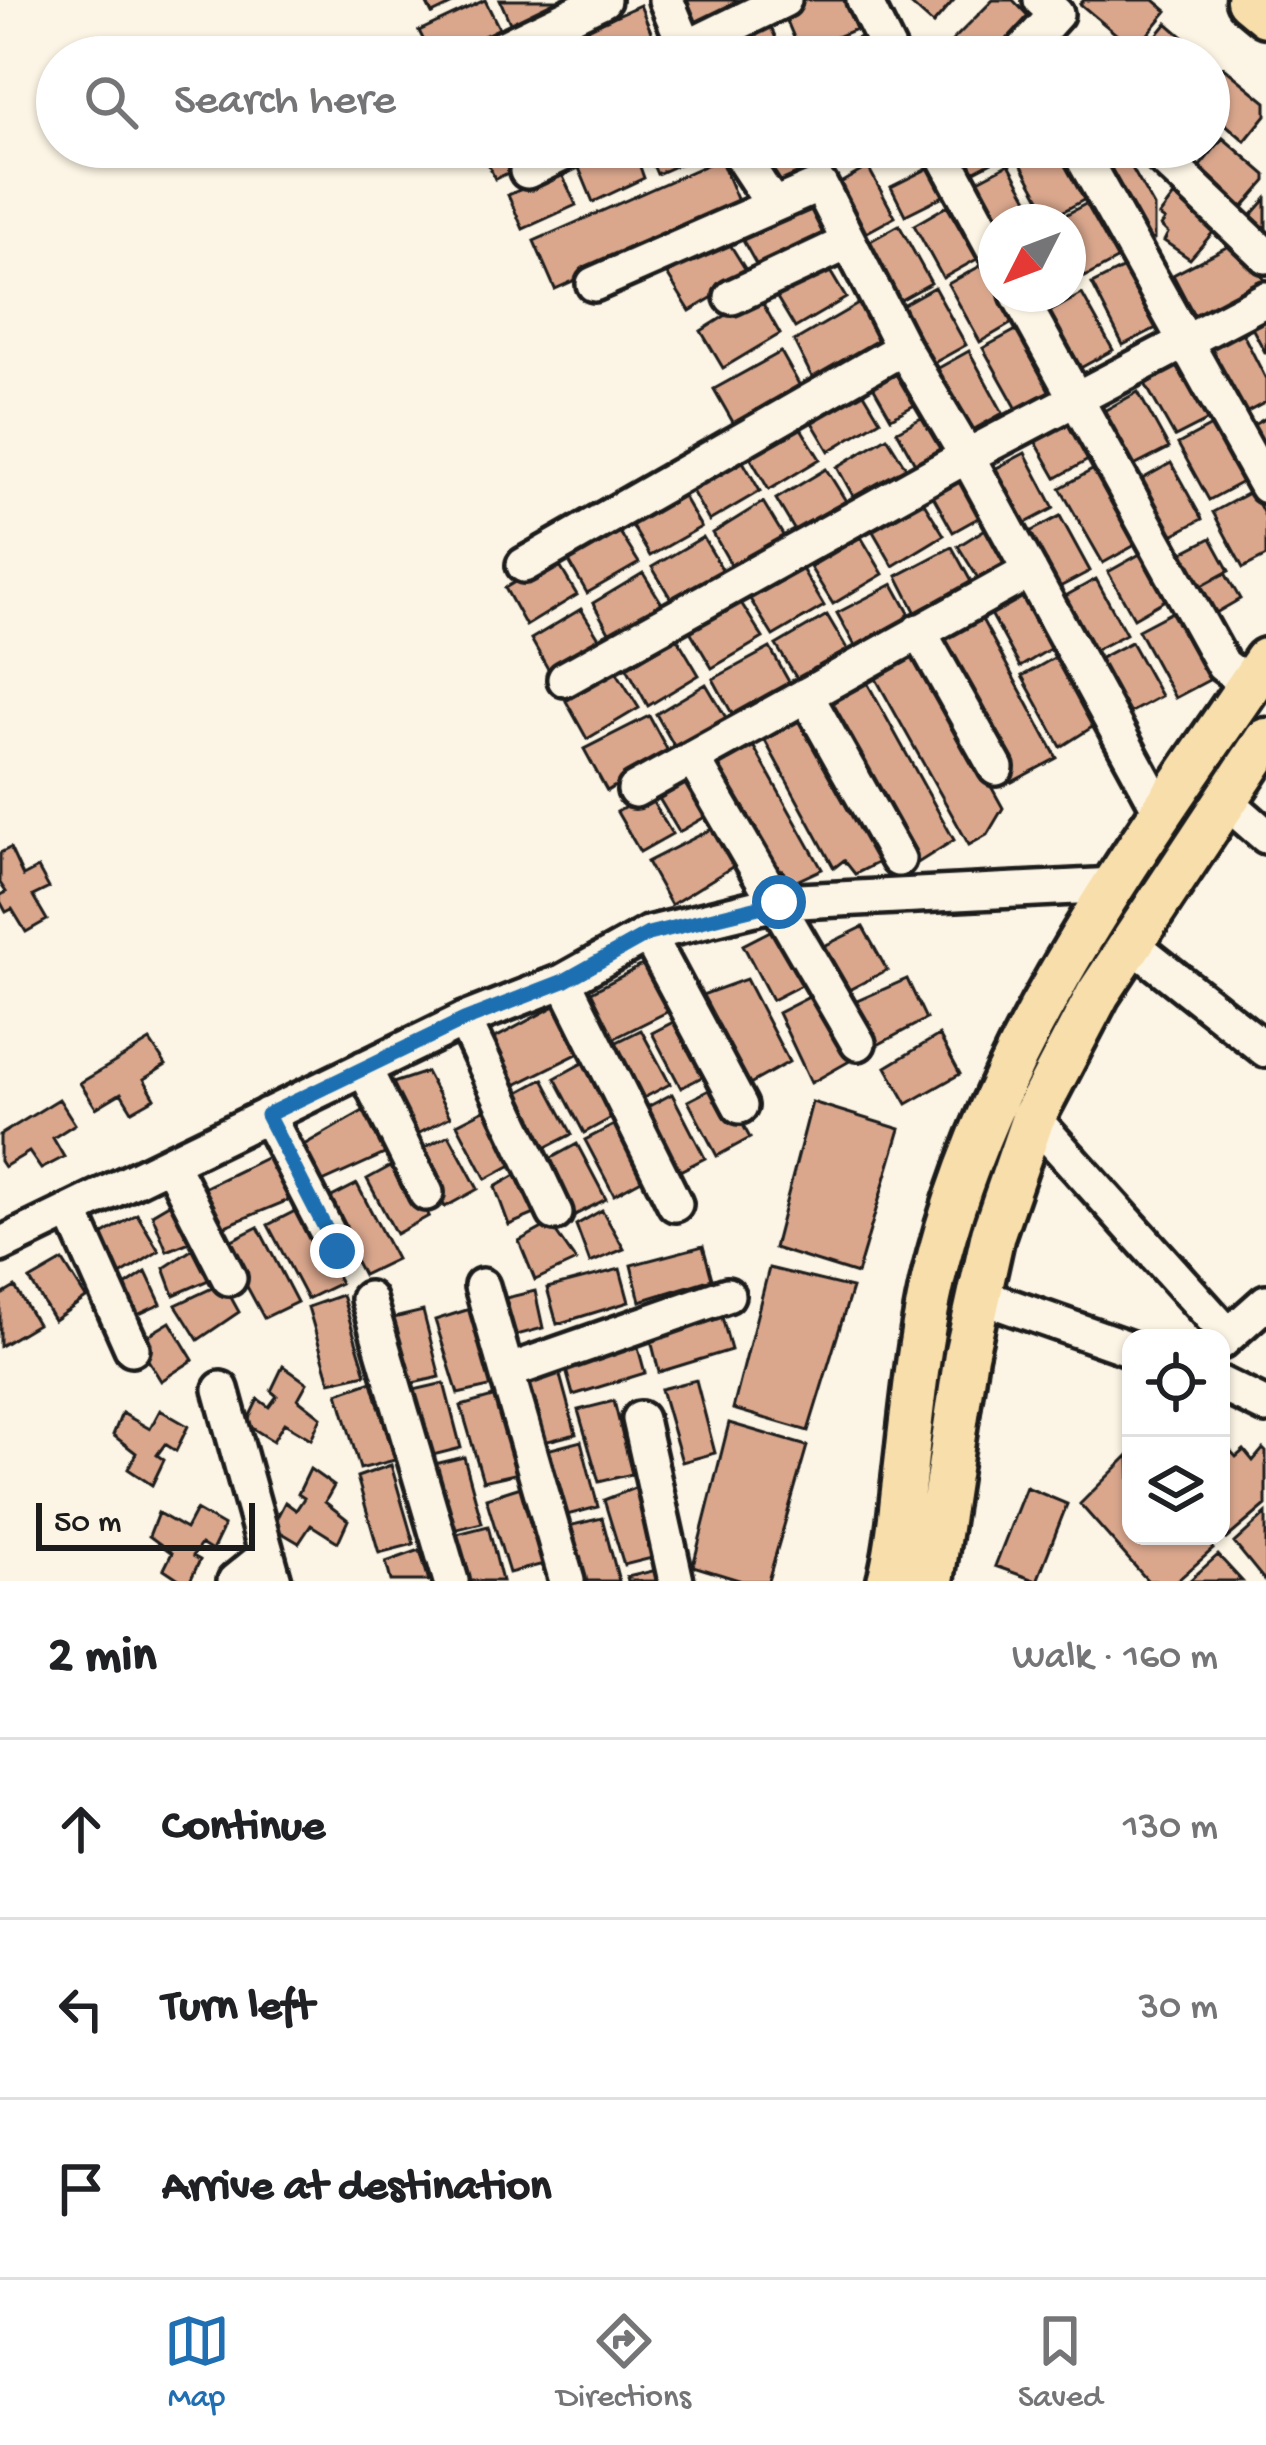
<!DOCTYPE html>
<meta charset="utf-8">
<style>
body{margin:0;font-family:"Gochi Hand",sans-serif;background:#f6f6f6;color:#202124}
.controls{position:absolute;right:36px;bottom:36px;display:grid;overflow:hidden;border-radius:24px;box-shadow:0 3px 9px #0004}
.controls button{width:108px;height:108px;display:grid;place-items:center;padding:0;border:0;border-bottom:3px solid #e0e0e0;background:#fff;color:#202124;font:60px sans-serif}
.compass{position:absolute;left:978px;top:204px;width:108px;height:108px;border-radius:50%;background:#fff;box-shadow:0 3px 9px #0004;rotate:228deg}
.scale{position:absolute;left:36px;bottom:30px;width:219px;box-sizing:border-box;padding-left:12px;border:6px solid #1c1c1c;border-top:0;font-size:33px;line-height:42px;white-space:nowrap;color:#1c1c1c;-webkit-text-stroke:9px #fcf5e5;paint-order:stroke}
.stop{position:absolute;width:36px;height:36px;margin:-27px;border:9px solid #1f6fb2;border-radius:50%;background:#fff}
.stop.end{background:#1f6fb2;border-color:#fff;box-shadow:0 3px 12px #0008}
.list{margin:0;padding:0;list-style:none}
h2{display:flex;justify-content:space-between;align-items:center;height:156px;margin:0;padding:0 48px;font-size:51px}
h2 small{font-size:39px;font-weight:400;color:#757577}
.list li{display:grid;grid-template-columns:78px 1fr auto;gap:36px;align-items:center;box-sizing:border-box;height:180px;padding:0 48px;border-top:3px solid #e0e0e0}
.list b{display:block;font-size:45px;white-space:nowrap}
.list em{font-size:39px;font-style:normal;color:#757577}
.icon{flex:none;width:66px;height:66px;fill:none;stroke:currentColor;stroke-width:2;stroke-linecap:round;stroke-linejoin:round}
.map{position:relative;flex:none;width:1266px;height:1581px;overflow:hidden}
.search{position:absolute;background:#fff;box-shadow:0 3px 9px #0004;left:36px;right:36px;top:36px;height:132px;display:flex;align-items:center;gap:30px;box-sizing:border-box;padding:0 42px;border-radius:66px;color:#757577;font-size:45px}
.sheet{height:696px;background:#fff}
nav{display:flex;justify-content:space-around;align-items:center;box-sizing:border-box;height:168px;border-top:3px solid #e0e0e0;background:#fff;font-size:33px;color:#757577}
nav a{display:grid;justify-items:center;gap:6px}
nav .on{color:#1f6fb2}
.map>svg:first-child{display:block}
.building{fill:#daa78d;stroke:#1c1c1c;stroke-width:3}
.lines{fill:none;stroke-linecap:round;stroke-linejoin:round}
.minor-casing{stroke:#1c1c1c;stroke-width:42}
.major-casing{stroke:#1c1c1c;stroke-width:51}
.minor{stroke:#fcf5e5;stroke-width:33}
.major{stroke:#f8deab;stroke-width:42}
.route{stroke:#1f6fb2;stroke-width:15}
</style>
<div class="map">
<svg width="1266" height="1581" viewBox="0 0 1266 1581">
<rect width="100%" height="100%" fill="#fcf5e5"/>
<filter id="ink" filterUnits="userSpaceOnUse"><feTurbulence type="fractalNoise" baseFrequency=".00833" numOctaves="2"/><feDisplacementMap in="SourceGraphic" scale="24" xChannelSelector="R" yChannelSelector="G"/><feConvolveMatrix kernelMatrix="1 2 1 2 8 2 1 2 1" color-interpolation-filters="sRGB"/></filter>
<g filter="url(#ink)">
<path class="building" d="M425 0H461L432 14Z
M485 0 505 40 471 57H432L419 31Z
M500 0H567L514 32Z
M684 0H753L696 30Z
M803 0H844L856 29 800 52 782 9Z
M906 0H954L933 24Z
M993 0H1013L1032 20 995 57H948L942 51Z
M1084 0H1154L1167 11 1135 50 1080 4Z
M640 5 654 39 614 57H599L586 29Z
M767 18 784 57H717L710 41Z
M1167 23 1190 43 1206 57H1149L1143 52Z
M574 38 582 57H531Z
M858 38 867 57H814Z
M1056 38 1072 57H1036Z
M1223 67 1266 102V115L1245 141 1209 110V84Z
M1223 138 1266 175V181L1240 211 1195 172Z
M480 147H545L548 154 495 179Z
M623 147H633L644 178 593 202 579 168Z
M645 147H709L711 150 657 174Z
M770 147H823L833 170 780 195 760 151Z
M835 147H876L877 149 842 164Z
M951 147H1001L1005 155 967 175Z
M1047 147H1062L1089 197 1051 218 1020 162Z
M1087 147H1120L1154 207V239L1139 245Z
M1168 147H1205L1189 166Z
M720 159 740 206 555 289 534 241Z
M1009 164 1040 220 1036 222H996L971 184Z
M933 166 947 194 905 215 891 187Z
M868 167 895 217 862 235 835 186Z
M561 172 576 205 523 229 508 195Z
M1174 196 1215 230 1190 259 1164 241 1168 233 1161 226 1165 220 1159 216Z
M809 199 829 235 761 273 741 237Z
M1266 199V229L1251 216Z
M1093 200 1124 256 1085 277 1068 246V222L1054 221Z
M947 206 977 259 943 278 914 225Z
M899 225 931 283 897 302 865 244Z
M726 238 749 275 690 311 667 274Z
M1242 239 1264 279 1195 317 1173 275Z
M824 261 846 298 795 328 773 291Z
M982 265 1014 322 980 342 948 284Z
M1126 267 1156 328 1123 345 1092 284Z
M934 287 966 345 932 364 900 306Z
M1082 294 1113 350 1075 371 1044 315Z
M758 295 780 334 723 368 701 331Z
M860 303 882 346 816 385 794 341Z
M1266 316V354L1250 324Z
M1018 329 1052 390 1017 409 983 348Z
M1241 330 1266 379V402L1238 417 1203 351Z
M969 351 1003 413 969 432 935 370Z
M781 352 805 395 738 431 714 389Z
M1183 361 1214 417 1175 437 1144 382Z
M901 364 922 401 891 418 870 381Z
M858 383 880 420 829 451 807 414Z
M1138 392 1169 448 1130 468 1100 413Z
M929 414 951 451 918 469 897 431Z
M1266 418V461L1248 428Z
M1069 420 1090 459 1056 478 1034 439Z
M797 422 820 459 769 490 747 452Z
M1217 423 1248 479 1209 500 1178 444Z
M887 437 910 474 858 505 837 467Z
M738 453 760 491 709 521 688 484Z
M1025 453 1054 508 1018 527 989 472Z
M1171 463 1202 519 1163 540 1133 484Z
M826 469 849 506 798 536 776 499Z
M1094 469 1137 544 1103 563 1060 488Z
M967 477 987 513 953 532 933 496Z
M679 489 701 527 650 556 628 519Z
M1252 491 1266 518V556L1243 568 1213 512Z
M921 498 944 535 893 566 871 528Z
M763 502 786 540 734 570 713 533Z
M1060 516 1090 571 1054 590 1024 535Z
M992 525 1014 563 981 583 958 546Z
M616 526 639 563 587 593 566 556Z
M703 537 725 574 674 604 652 567Z
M861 537 883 574 833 604 810 567Z
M1211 538 1229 571 1192 591 1174 557Z
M952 547 974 587 918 617 897 576Z
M1140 554 1167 599 1134 618 1108 572Z
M555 558 577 595 526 626 505 588Z
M802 569 824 606 773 636 750 599Z
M643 573 666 610 614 641 593 603Z
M1225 573 1240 599 1214 614 1199 587Z
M1096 579 1126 634 1090 653 1060 599Z
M893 584 915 624 859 653 837 613Z
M1027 590 1053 647 1020 667 990 612Z
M740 601 763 638 712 668 690 631Z
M581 609 604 646 552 676 531 639Z
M1174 611 1211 679 1175 698 1138 630Z
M978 612 1057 758 1012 782 935 637Z
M827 615 849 652 799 682 776 645Z
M677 638 699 675 648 706 627 668Z
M1131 642 1161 696 1124 716 1095 661Z
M913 645 1003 808 987 835 969 845 871 670Z
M770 648 792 687 735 719 713 679Z
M1059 655 1094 726 1061 747 1022 676Z
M616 671 639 708 587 739 566 701Z
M864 677 954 840 913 866 822 701Z
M706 684 728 721 677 751 656 714Z
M805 712 885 859 855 874 844 860 834 868 763 737Z
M649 716 669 753 607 791 584 749Z
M751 742 822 869 792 883 782 870 771 877 712 767Z
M688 777 710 814 679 832 657 795Z
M648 794 672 834 640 852 617 812Z
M716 827 737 864 671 905 647 862Z
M10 848 23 876 38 868 49 888 33 896 47 920 26 932 12 909 6 912 0 901V895L6 892 0 883V853Z
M863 927 887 970 843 993 820 948Z
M776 928 805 983 772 1000 743 945Z
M652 960 679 1006 605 1043 582 997Z
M746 979 789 1062 748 1085 702 995Z
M907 979 926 1019 870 1049 848 1005Z
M817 993 855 1058 811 1083 778 1013Z
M557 1005 583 1051 509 1088 486 1043Z
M685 1016 715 1070 681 1088 652 1033Z
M641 1030 670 1084 636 1102 607 1047Z
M939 1035 960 1074 907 1104 886 1067Z
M150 1041 166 1065 144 1079 155 1098 132 1111 121 1093 96 1108 80 1083Z
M588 1060 617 1115 584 1133 555 1078Z
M426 1072 450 1117 412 1137 387 1085Z
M543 1079 572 1134 539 1151 510 1097Z
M721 1084 750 1138 717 1156 688 1101Z
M672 1094 705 1158 672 1175 638 1112Z
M59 1099 75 1124 53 1138 64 1157 41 1169 29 1152 4 1167 0 1161V1135Z
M812 1102 900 1129 857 1274 774 1248Z
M370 1107 391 1151 318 1184 302 1146Z
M490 1107 519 1161 486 1179 457 1124Z
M618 1123 647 1177 614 1195 585 1140Z
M449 1135 478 1189 445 1207 416 1152Z
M577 1144 606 1199 573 1216 544 1162Z
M270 1156 289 1200 223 1227 204 1188Z
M400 1161 429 1216 396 1234 367 1179Z
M521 1172 542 1211 509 1225 495 1187Z
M357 1184 396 1259 363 1275 324 1201Z
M179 1198 200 1238 167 1251 152 1214Z
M301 1208 340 1283 307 1299 268 1225Z
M602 1210 624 1249 590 1263 576 1225Z
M137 1214 159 1251 109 1282 87 1244Z
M550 1224 576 1261 535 1280 519 1241Z
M258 1227 297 1302 264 1318 224 1244Z
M703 1246 712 1279 640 1301 631 1265Z
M196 1247 211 1279 174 1295 164 1268Z
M63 1261 86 1298 54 1320 30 1280Z
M769 1268 852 1288 808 1431 733 1409Z
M620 1269 629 1302 557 1324 547 1288Z
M146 1272 161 1304 124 1321 113 1294Z
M223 1283 239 1312 198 1340 176 1305Z
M15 1287 37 1324 0 1346V1296Z
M535 1291 543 1328 506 1338 497 1300Z
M342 1295 366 1374 330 1382 308 1307Z
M470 1309 494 1386 458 1394 435 1320Z
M423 1311 440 1377 404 1385 385 1320Z
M722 1317 731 1350 659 1372 650 1336Z
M170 1322 193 1360 161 1381 137 1342Z
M636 1340 645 1373 573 1395 563 1359Z
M283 1366 307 1383 298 1399 321 1417 311 1439 284 1423 273 1441 246 1424 258 1399 269 1407 277 1396 271 1391Z
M558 1368 576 1434 540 1443 520 1378Z
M696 1380 715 1453 682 1462 661 1389Z
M372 1381 395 1460 360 1469 338 1393Z
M444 1383 461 1448 425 1457 405 1392Z
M496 1396 519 1473 483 1481 461 1406Z
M614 1401 632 1474 599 1482 578 1410Z
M160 1410 188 1426 176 1451 165 1444 157 1455 164 1460 152 1485 128 1469 136 1453 113 1435 122 1413 150 1429Z
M729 1423 807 1446 768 1581H742L693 1566Z
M1221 1440 1236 1457 1244 1450 1253 1461 1263 1449 1266 1452V1505L1226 1539 1221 1532Z
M581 1441 598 1507 563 1516 543 1451Z
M1129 1455 1131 1536H1202L1213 1549 1177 1581H1148L1080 1504Z
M464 1457 482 1523 445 1532 426 1466Z
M391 1465 414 1544 379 1553 357 1477Z
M310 1469 334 1486 325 1502 348 1520 338 1542 311 1525 299 1543 272 1527 285 1502 296 1510 304 1498 298 1494Z
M521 1487 544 1564 509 1573 486 1498Z
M637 1487 660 1556 624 1565 604 1500Z
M1026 1487 1067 1504 1037 1581 995 1566Z
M196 1510 224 1526 212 1551 201 1544 193 1556 200 1560 190 1581H182L164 1569 172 1553 149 1536 158 1513 186 1529Z
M1266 1514V1581H1265L1234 1543Z
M602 1518 619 1581H580L564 1527Z
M488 1526 502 1581H463L449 1536Z
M420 1550 429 1581H391L386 1562Z
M1218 1555 1242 1581H1189Z
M665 1568 668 1581H628L627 1577Z"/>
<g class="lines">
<defs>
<path id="minor" d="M666 0 690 57
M864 0 892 57
M686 48 784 0
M485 57 603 0
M1017 57 1056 14 1041 0
M735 147 773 205
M939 147 996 253
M1077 147 1266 486
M1151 147 1266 256
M527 171 577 147
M594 284 820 185 903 348 967 456 1163 815
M1018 294 1223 665 1249 684
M732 297 847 243
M524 565 903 348
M919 631 996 768
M565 679 967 456 1266 299
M806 695 898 859
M693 759 858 1043
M635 790 1030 571
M1226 801 1266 836
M648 934 740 1106
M1133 945 1266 1050
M564 981 675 1204
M464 1020 555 1213
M364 1068 426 1193
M267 1115 337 1251
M1033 1118 1228 1335
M171 1164 229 1278
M71 1211 132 1348
M0 1245 464 1020 564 981 648 934 779 902 1115 885
M482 1286 567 1581
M980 1296 1131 1349
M368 1299 451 1581
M1221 1342 1266 1302
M507 1372 727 1295
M1221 1384 1266 1406
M221 1389 274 1581
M640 1419 676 1581
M235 1581 267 1555"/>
<path id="major" d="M1248 0 1266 15
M889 1581C898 1549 900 1515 904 1482 913 1407 919 1330 939 1256 997 1036 1139 846 1266 660
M932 1581 966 1355 993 1234 1033 1118 1098 994 1266 740"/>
</defs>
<use href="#minor" class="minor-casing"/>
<use href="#major" class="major-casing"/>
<use href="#minor" class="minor"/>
<use href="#major" class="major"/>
</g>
</g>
<g class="lines" filter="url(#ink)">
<path class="route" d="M337 1251 267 1115 464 1020 564 981 648 934 779 902"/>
</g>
</svg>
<div class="controls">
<button><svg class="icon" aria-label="locate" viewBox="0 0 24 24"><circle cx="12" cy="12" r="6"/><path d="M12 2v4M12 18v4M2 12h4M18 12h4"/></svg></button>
<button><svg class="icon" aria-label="layers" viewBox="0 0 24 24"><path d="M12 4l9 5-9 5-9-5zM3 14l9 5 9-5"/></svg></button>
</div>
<svg class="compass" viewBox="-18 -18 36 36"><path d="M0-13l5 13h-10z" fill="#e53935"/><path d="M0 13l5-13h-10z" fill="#757577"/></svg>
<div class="scale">50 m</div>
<div class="stop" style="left:779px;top:902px"></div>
<div class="stop end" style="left:337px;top:1251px"></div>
<div class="search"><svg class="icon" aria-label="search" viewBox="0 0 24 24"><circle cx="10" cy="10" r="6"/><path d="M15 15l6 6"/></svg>Search here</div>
</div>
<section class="sheet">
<h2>2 min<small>Walk · 160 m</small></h2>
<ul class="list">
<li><svg class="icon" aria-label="ahead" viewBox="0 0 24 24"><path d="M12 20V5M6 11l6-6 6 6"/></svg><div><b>Continue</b></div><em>130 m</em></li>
<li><svg class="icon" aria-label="left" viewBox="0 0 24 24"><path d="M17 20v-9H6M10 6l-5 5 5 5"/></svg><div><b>Turn left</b></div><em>30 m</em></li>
<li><svg class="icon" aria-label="arrive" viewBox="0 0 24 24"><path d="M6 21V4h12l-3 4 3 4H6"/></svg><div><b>Arrive at destination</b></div></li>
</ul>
</section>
<nav>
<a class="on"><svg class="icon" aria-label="map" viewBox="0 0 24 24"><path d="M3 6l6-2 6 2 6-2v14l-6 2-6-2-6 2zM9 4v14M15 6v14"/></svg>Map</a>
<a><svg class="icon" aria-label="directions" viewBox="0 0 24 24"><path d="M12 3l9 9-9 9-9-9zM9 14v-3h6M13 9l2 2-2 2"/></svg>Directions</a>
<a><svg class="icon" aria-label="saved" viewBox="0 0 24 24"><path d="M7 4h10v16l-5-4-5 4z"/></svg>Saved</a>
</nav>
